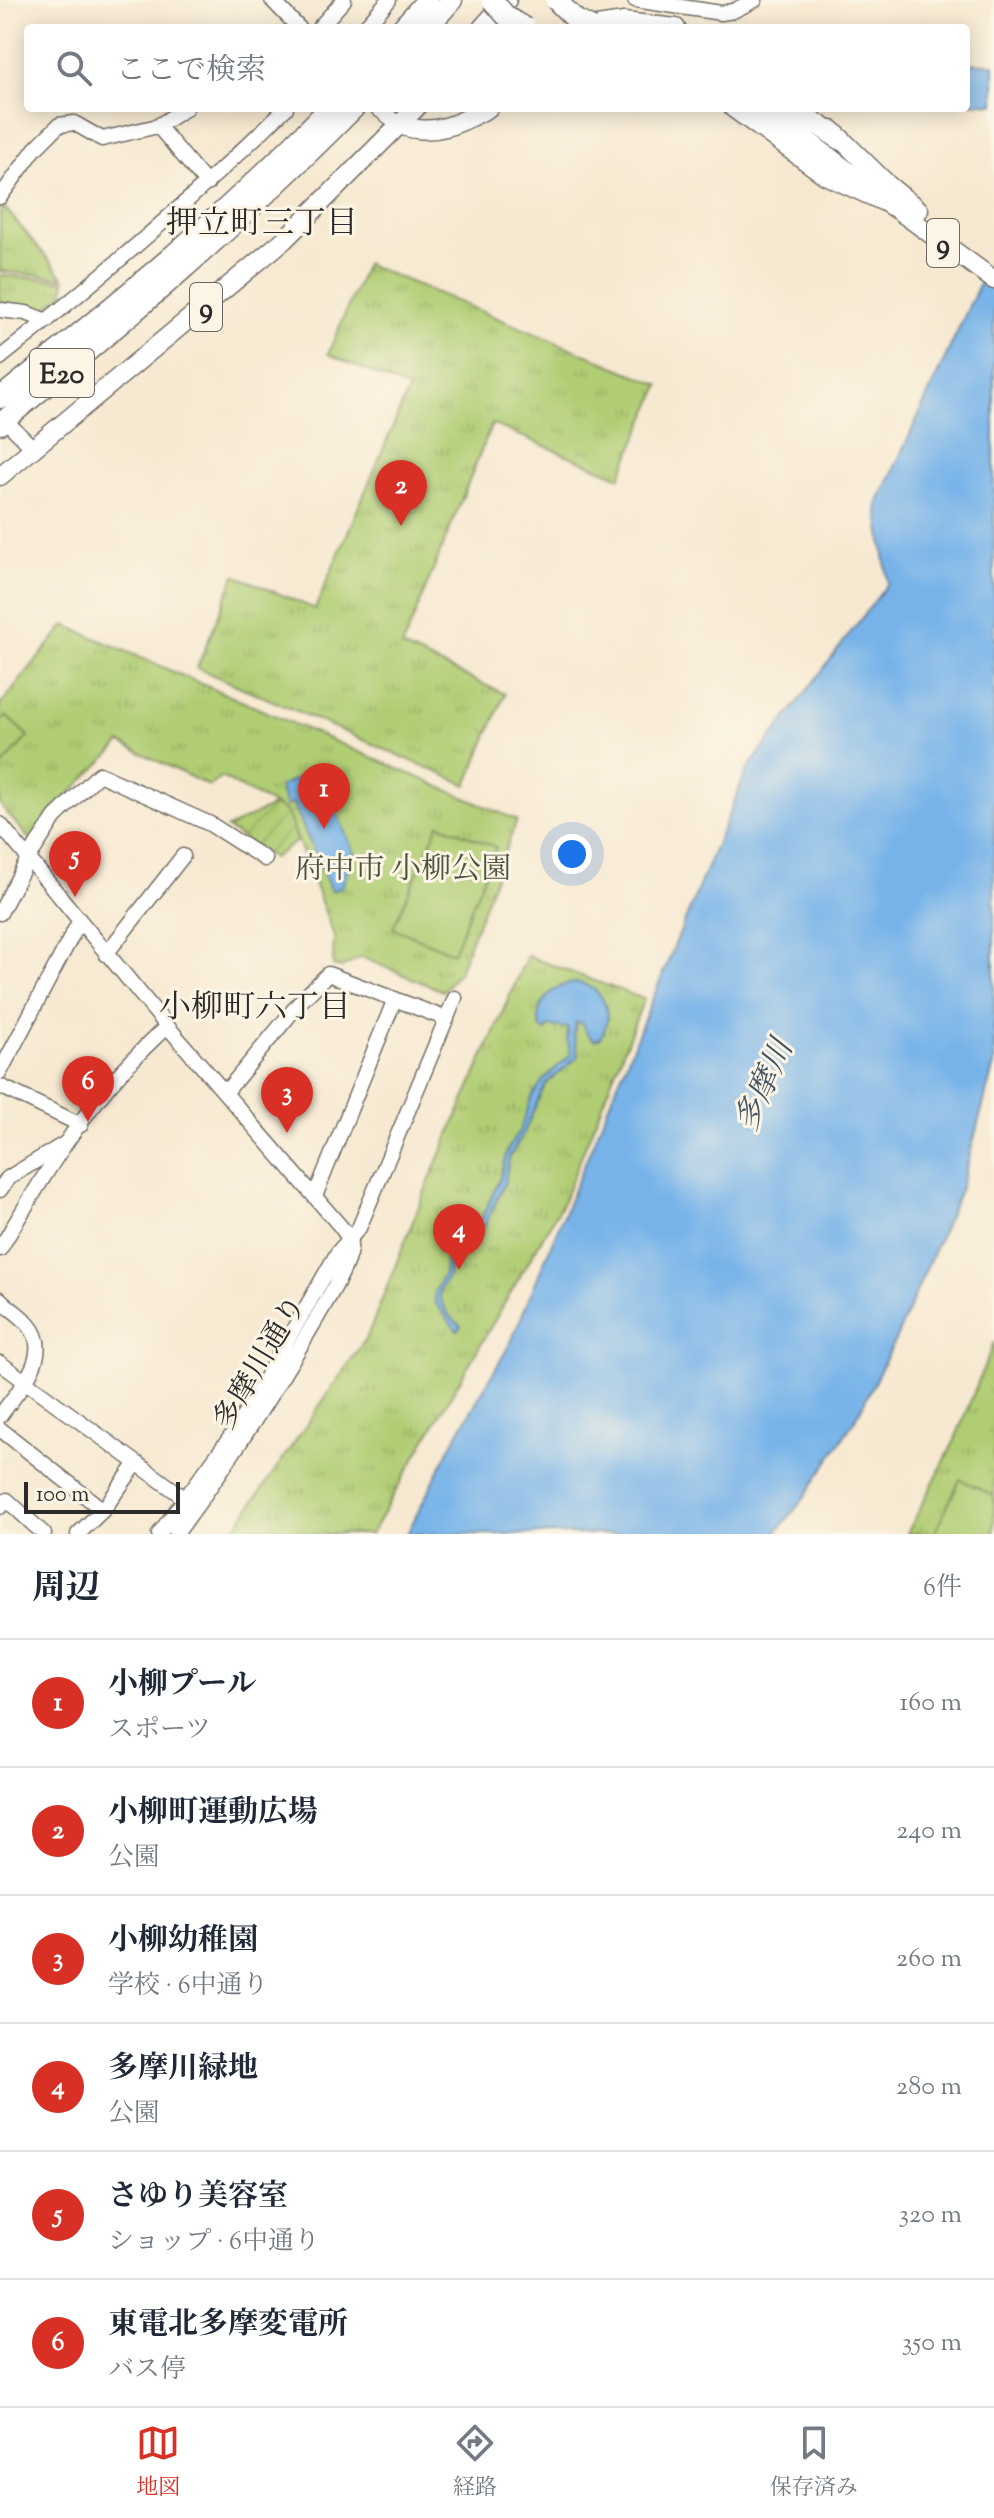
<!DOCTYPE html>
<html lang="ja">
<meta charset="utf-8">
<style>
body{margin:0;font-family:"Sorts Mill Goudy","Noto Serif JP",serif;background:#f2f2f3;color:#1f2937}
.scale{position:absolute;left:24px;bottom:20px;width:156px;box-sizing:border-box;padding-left:8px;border:4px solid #2b2b2b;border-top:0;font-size:22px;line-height:28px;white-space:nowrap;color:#2b2b2b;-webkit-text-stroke:6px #fcf5e5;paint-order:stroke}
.you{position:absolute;left:572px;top:854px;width:28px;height:28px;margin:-20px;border:6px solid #fff;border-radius:50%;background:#1a73e8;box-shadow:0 0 0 12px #1a73e833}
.badge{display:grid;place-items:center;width:52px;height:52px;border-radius:50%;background:#d93025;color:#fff;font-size:26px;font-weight:700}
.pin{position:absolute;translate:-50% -66px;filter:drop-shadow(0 2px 4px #0008)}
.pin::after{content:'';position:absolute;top:42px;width:28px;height:24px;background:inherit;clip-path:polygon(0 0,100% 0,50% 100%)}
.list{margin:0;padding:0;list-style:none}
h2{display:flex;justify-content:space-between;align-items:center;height:104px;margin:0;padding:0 32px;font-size:34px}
h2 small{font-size:26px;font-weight:400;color:#747a83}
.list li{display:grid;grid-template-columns:52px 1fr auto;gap:24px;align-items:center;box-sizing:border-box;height:128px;padding:0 32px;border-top:2px solid #e0e1e3}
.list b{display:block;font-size:30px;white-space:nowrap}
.list p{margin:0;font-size:26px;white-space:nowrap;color:#747a83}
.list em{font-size:26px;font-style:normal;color:#747a83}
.icon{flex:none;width:44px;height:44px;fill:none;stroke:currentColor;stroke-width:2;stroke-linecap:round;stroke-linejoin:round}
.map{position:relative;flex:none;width:994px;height:1534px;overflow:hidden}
.search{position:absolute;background:#fff;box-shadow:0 4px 20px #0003;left:24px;right:24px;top:24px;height:88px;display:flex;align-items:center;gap:20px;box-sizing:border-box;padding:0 28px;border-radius:8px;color:#747a83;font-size:30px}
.sheet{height:872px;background:#fff}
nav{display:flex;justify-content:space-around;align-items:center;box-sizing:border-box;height:112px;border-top:2px solid #e0e1e3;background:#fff;font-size:22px;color:#747a83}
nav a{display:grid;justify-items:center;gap:4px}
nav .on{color:#d93025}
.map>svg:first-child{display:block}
.grass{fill:url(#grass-tufts);stroke:#6e7c4f;stroke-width:2}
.garden{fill:url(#garden-furrows);stroke:#6e7c4f;stroke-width:2}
.pitch{fill:#b0cd73;stroke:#6e7c4f;stroke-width:2}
.water{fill:#77b3e9;stroke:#516f8a;stroke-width:2}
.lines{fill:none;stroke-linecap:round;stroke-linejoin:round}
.minor-casing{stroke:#726e65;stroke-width:17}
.major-casing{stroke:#726e65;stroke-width:21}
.highway-casing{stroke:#726e65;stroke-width:23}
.minor{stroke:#fff;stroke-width:14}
.major{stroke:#fff;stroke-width:18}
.highway{stroke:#fff;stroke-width:20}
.highway-bridge-casing{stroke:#726e65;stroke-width:23;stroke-linecap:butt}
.highway-bridge{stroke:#fff;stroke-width:20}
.labels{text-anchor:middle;stroke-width:6;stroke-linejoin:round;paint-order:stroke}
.shield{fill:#fcf5e5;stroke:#6a6863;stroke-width:2}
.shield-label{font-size:28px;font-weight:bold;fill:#2b2b2b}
.park-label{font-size:30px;fill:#4c543d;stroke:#fcf5e5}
.street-label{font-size:30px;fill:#2b2b2b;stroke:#fcf5e5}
.neighbourhood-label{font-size:32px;fill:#2b2b2b;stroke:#fcf5e5}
.water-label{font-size:32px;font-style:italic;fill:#425464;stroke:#fcf5e5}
</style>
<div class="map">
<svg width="994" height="1534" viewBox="0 0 994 1534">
<defs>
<pattern id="grass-tufts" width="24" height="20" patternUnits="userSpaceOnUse" patternTransform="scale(2)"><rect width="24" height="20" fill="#b0cd73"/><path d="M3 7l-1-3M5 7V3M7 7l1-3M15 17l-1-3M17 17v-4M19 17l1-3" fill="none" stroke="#98b064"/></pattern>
<pattern id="garden-furrows" width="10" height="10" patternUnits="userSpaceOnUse" patternTransform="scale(2)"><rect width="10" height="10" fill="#b0cd73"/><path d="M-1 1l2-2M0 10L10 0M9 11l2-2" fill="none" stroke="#98b064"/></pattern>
</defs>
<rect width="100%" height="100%" fill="#fcf5e5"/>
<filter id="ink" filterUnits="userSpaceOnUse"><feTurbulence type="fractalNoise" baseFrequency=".0125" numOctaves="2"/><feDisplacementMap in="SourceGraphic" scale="16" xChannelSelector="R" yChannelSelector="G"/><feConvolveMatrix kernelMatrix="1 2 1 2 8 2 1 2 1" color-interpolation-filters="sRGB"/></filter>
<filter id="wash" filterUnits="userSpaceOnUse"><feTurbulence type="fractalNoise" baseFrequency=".006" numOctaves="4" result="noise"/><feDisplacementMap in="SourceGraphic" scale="32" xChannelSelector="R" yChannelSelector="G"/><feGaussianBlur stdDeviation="1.8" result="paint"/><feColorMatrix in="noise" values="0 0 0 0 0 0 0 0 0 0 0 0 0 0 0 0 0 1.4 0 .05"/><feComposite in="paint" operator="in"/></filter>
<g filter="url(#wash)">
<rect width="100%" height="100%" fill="#f7e9d1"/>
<path class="grass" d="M4 207 64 278 0 271V210Z
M366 264 660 385 620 477 492 424 402 647 505 694 467 785 197 668 235 575 315 609 409 389 328 354Z
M0 275 65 281 64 293 46 308 0 303Z
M65 625 517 820 459 971 443 991 361 957 342 968 333 966 334 936 287 812 221 777 209 786 121 743 46 817 32 842 0 805V705Z
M527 956 644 999 563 1202 371 1534H231L367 1337 425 1191Z
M994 1342V1534H907L954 1442Z"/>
<path class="garden" d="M274 805 287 812 297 841 273 858 227 828Z"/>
<path class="pitch" d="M6 716 28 736 0 769V723Z
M439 824 496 847 453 953 393 928Z
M960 1479 994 1496V1534H934Z"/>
<path class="water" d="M966 63 994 64V104L966 102Z
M994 252V1064L961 1188 898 1334 858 1415 802 1501 775 1534H407L452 1444 511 1342 747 770 888 583 877 506Z
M306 774 317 795 331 799 354 853 342 887 331 891 293 803 286 806 279 787Z
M580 983C606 989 615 1018 599 1039L594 1040 586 1032 582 1023 576 1022 574 1034 578 1057 548 1082 542 1091 524 1133 510 1156 504 1184 479 1238 451 1259 448 1276 440 1291V1299L449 1315 461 1326 457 1331 435 1303V1292L444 1273 446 1257 451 1250 474 1234 499 1181 507 1151 520 1130 532 1097 544 1079 571 1055 567 1039 568 1028 549 1026 546 1031 540 1027C533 1003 556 981 580 983Z"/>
</g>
<g filter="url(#ink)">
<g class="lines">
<defs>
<path id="minor" d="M272 0 299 28
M635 0 721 13 733 11 755 0
M319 28 344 0
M364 28 389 0
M377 108 400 125
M158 126 207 184
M0 197 35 149 59 125 74 123 102 139 158 126 186 108
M0 310 26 313 47 321
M0 358C100 279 195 197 286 108
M13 428 34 449
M0 824 167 1026 341 1227C346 1234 351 1240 350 1249 348 1267 327 1300 318 1316 274 1392 228 1464 176 1534
M0 913 28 859 55 817 99 774 210 824 265 859
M106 954 183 856
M0 1072 79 922
M0 1086 81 1125
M225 1093 301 1001 328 974 447 1019
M0 1190 8 1178 64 1144
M315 1196 395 999
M0 1249C37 1187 74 1123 123 1070 137 1055 152 1040 167 1026
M0 1299C8 1308 20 1314 28 1324 55 1354 18 1390 0 1416
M0 1363 186 1499
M0 1429 103 1510
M0 1507 7 1500 44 1534
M78 1534 103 1510 137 1463
M159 1534 235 1431 338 1252 359 1228 455 998"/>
<path id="major" d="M482 28 507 0
M584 28 624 22 676 28
M733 108 825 175 891 205 994 280
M400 125C433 137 459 124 488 108
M832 130 889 186 919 210
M0 476 285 239 416 108"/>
<path id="highway" d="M402 28 427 0
M427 28 452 0
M763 108 891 205
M793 108 841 140
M0 398C114 306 228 214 329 108
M0 424C123 323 243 221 354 108"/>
</defs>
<use href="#minor" class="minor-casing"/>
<use href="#major" class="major-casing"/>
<use href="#highway" class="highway-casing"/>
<use href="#minor" class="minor"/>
<use href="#major" class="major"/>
<use href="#highway" class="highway"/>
<defs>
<path id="highway-bridge" d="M492 0 507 17 525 28
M556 0 576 20 592 28"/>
</defs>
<use href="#highway-bridge" class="highway-bridge-casing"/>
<use href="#highway-bridge" class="highway-bridge"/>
</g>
</g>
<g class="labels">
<g class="shield">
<rect x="927" y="219" width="32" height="48" rx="6"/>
<rect x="190" y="283" width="32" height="48" rx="6"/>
<rect x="30" y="349" width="64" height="48" rx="6"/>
</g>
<g class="shield-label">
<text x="943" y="253">9</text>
<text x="206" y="317">9</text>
<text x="62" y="383">E20</text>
</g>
<g class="park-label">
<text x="403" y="878">府中市 小柳公園</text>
</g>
<g class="street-label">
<text transform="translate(259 1362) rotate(-59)" y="10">多摩川通り</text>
</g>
<g class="neighbourhood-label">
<text x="262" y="233">押立町三丁目</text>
<text x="255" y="1017">小柳町六丁目</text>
</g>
<g class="water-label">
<text transform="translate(763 1085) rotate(-66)" y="11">多摩川</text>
</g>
</g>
</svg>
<div class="scale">100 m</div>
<div class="you"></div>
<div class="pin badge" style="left:324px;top:829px">1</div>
<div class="pin badge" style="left:401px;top:526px">2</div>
<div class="pin badge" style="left:287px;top:1133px">3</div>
<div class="pin badge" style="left:459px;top:1270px">4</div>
<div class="pin badge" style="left:75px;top:897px">5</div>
<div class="pin badge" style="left:88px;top:1122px">6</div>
<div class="search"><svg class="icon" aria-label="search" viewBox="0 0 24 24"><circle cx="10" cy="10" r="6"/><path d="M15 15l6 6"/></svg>ここで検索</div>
</div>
<section class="sheet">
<h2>周辺<small>6件</small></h2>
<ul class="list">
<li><span class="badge">1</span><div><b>小柳プール</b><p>スポーツ</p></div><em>160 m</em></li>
<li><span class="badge">2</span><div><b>小柳町運動広場</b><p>公園</p></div><em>240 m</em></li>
<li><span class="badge">3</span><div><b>小柳幼稚園</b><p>学校 · 6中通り</p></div><em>260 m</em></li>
<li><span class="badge">4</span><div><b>多摩川緑地</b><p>公園</p></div><em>280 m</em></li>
<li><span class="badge">5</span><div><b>さゆり美容室</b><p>ショップ · 6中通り</p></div><em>320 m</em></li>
<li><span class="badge">6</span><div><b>東電北多摩変電所</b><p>バス停</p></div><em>350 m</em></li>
</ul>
</section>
<nav>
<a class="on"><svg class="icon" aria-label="map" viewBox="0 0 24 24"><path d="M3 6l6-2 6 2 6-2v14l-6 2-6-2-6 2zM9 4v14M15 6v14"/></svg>地図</a>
<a><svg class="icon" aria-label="directions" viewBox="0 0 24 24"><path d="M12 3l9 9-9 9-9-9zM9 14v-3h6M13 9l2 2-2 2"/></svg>経路</a>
<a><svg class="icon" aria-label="saved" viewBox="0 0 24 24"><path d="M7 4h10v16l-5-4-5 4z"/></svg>保存済み</a>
</nav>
